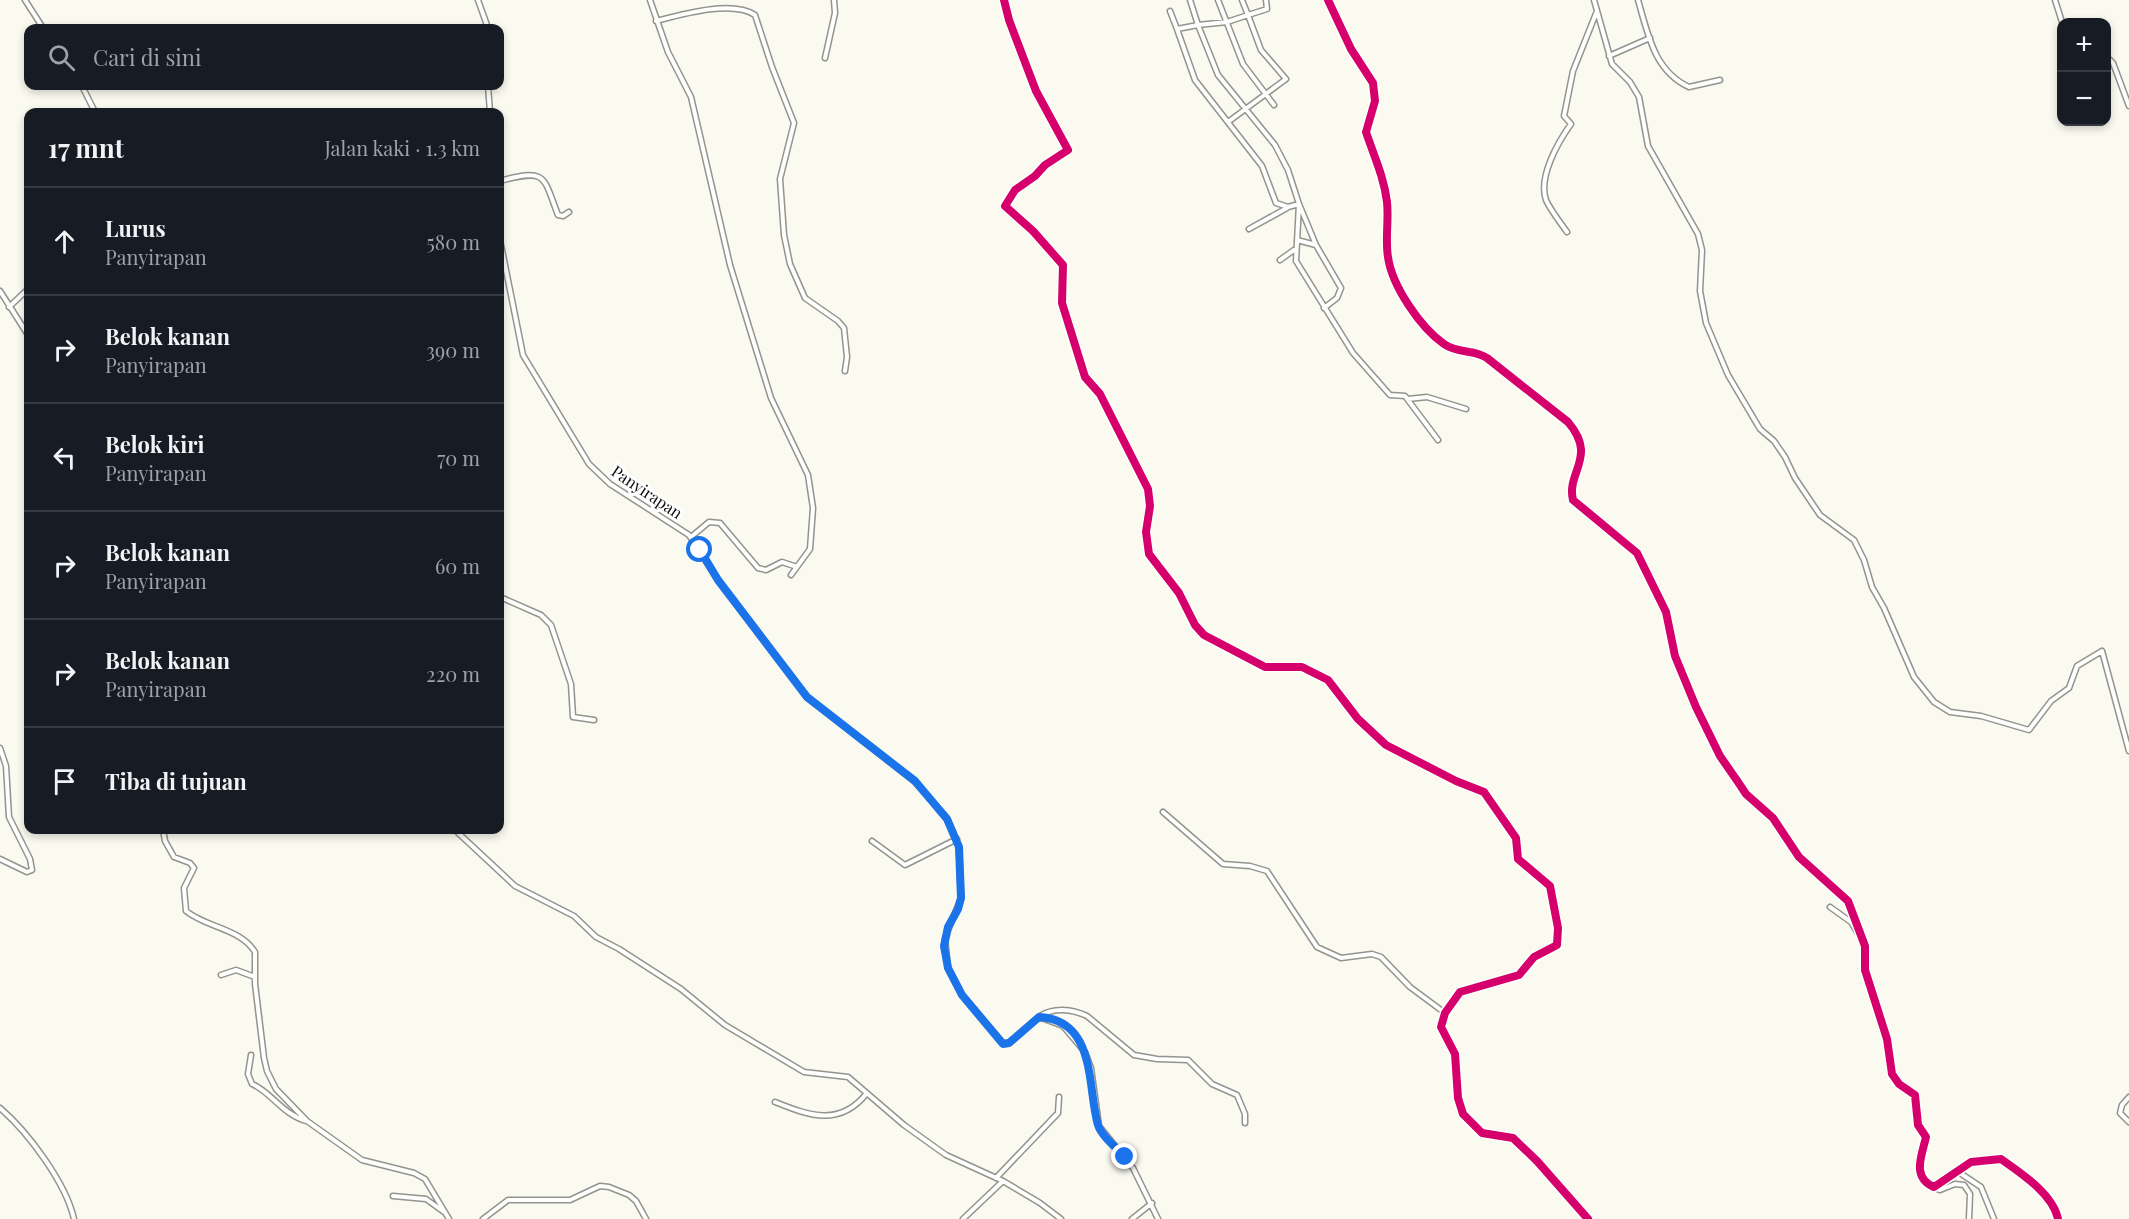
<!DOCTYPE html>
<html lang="id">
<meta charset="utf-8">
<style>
body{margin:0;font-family:"Playfair Display",serif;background:#20242c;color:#f1f3f6}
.controls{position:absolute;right:18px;top:18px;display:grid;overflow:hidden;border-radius:12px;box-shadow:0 3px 9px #0003}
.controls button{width:54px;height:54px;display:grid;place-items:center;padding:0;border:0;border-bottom:2px solid #363941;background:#171b24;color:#f1f3f6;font:30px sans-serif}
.stop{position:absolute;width:18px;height:18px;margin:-14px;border:4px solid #1a73e8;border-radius:50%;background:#fff}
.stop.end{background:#1a73e8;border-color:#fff;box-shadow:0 2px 6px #0008}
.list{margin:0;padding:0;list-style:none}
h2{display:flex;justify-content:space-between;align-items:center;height:78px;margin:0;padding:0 24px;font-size:26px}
h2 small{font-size:20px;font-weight:400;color:#9ea1a6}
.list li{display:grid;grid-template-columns:39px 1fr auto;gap:18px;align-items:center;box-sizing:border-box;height:108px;padding:0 24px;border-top:2px solid #363941}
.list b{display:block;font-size:22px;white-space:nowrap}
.list p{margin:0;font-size:20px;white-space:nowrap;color:#9ea1a6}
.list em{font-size:20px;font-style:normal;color:#9ea1a6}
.icon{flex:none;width:33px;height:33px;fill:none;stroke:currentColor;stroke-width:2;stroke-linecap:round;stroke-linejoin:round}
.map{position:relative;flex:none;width:2129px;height:1219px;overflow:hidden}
.search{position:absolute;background:#171b24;box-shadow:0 3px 9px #0003;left:24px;top:24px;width:480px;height:66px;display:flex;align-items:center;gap:15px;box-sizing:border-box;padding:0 21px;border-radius:12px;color:#9ea1a6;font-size:22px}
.panel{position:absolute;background:#171b24;box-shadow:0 3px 9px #0003;left:24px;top:108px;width:480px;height:726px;border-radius:12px}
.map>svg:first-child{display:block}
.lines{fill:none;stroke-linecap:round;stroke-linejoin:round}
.minor-casing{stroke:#93938f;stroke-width:7}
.minor{stroke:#fefefd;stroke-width:4}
.cycleway-casing{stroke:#fff;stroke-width:11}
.cycleway{stroke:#d6006c;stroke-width:8}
.route{stroke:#1a73e8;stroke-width:8}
.labels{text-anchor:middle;stroke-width:6;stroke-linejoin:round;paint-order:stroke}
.street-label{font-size:16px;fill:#0c0c0c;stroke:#fff}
</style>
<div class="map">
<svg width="2129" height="1219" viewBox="0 0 2129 1219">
<rect width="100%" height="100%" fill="#fafaf0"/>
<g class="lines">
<defs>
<path id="minor" d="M25 0 43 28
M478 0 488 28
M650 0 668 52 691 97 730 265 771 398 808 475 813 508 810 549 791 575
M1004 0 1009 20 1036 91 1068 150 1045 165 1035 176 1015 190 1005 206 1033 231 1063 265 1062 303 1085 377 1100 394 1148 489 1150 506 1146 532 1149 554 1179 593 1195 625 1204 635 1265 667H1302L1328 680 1358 719 1386 745 1456 781 1484 792 1516 838 1518 859 1550 886 1558 928 1557 945 1534 957 1519 975 1460 992 1445 1013 1441 1027 1455 1054 1458 1098 1463 1114 1482 1133 1513 1138 1537 1161 1588 1219
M1190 0 1198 25 1177 29 1195 80 1262 166 1276 203 1288 207 1299 204 1316 245 1341 288 1337 298 1324 308
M1218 0 1243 64 1274 105
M1242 0 1248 15 1227 22 1198 25 1218 75 1275 145 1288 170 1299 204 1296 261 1353 353 1390 395 1405 396 1438 440
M1328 0 1351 49 1373 83 1375 101 1366 132C1374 156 1384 177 1387 202 1389 220 1385 239 1388 257 1392 286 1420 327 1444 344 1458 354 1474 349 1487 358L1568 422C1598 457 1566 472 1573 500L1637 553 1666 612 1675 656 1696 707 1720 756 1738 782 1746 794 1773 818 1799 857 1848 901 1865 946V970L1887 1039 1892 1074 1899 1084 1915 1095 1918 1125 1926 1137C1922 1155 1911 1177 1934 1187L1971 1162 2001 1159C2021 1173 2053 1194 2058 1219
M1594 0 1612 64 1630 82 1639 97 1648 146 1698 234 1702 250 1700 291 1706 323 1728 375 1760 429 1774 441 1785 457 1795 478 1820 515 1854 540 1864 560 1872 587 1884 608 1914 677 1934 702 1950 712 1981 716 2029 730 2051 701 2069 688 2077 666 2102 651 2129 751
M1638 0C1648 34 1654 71 1689 87L1720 80
M2055 0 2062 22
M1170 11 1177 29
M656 21C683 14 732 0 755 15L772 67 794 123 780 179 784 235 790 264 805 298 838 321 844 328 847 357 845 371
M1609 56 1650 38
M2106 56 2113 63 2129 106
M825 58 835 13 834 0
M82 86 95 112
M488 86 490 112
M1228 122 1286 79 1261 50 1248 15 1267 9 1266 0
M500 181C547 168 543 176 558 215L563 216 569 212
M1249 229 1287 208
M1567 232C1560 222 1551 211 1546 200 1538 177 1558 142 1571 124L1564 116 1573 71 1597 11
M500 240 523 355 589 464 610 484 689 535 718 580 807 697 914 781 947 818 959 847 961 898 945 938 948 968 962 995 1003 1043H1009L1039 1017 1063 1026 1085 1052 1091 1068 1099 1126 1133 1168 1158 1219
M1297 240 1316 245
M1280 260 1294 250
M0 291 28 335
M9 307 28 289
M1408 399 1427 397 1466 409
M691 537 709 522 720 523 758 568 766 570 782 562 797 567
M500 597 541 615 551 625 571 684 573 717 594 720
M0 748 6 766 9 817 30 859 32 870 27 872 0 859
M1163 812 1223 864 1250 866 1267 871 1317 947 1341 958 1372 954 1381 957 1410 987 1445 1013
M163 830 165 841 174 857 190 863 194 868 184 888 186 911C207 928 240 928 255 952V984L264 1058 267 1071 276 1089 307 1121 362 1160 414 1173 425 1179 449 1219
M455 830 515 886 574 916 596 937 619 949 681 989 725 1025 804 1072 848 1077 904 1125 946 1155 1003 1181 1040 1203 1061 1219
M872 841 905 865 957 839
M1830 907 1851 922 1865 945
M221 975 236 970 255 977
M1040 1016C1054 1007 1072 1009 1087 1016L1134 1055 1157 1059 1188 1060 1212 1084 1237 1095 1245 1114V1123
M251 1055 248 1074 252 1084C270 1091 282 1114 306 1121
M2129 1097 2122 1105 2120 1113 2129 1122
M775 1102C810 1116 840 1127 867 1093
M0 1108C28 1132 66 1183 74 1219
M1957 1171 1981 1187 1994 1219
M996 1178 1058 1113 1059 1097
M1934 1188 1940 1190 1955 1184 1964 1185 1970 1194 1969 1219
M393 1196 426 1199 444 1212
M483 1219 508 1200H570L600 1186 609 1187 629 1195 636 1201 646 1219
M963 1219 1003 1181
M1132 1219 1152 1203"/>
</defs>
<use href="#minor" class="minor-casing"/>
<use href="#minor" class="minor"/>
<defs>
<path id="cycleway" d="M1004 0 1009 20 1036 91 1068 150 1045 165 1035 176 1015 190 1005 206 1033 231 1063 265 1062 303 1085 377 1100 394 1148 489 1150 506 1146 532 1149 554 1179 593 1195 625 1204 635 1265 667H1302L1328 680 1358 719 1386 745 1456 781 1484 792 1516 838 1518 859 1550 886 1558 928 1557 945 1534 957 1519 975 1460 992 1445 1013 1441 1027 1455 1054 1458 1098 1463 1114 1482 1133 1513 1138 1537 1161 1588 1219
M1328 0 1351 49 1373 83 1375 101 1366 132C1374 156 1384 177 1387 202 1389 220 1385 239 1388 257 1392 286 1420 327 1444 344 1458 354 1474 349 1487 358L1568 422C1598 457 1566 472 1573 500L1637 553 1666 612 1675 656 1696 707 1720 756 1738 782 1746 794 1773 818 1799 857 1848 901 1865 946V970L1887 1039 1892 1074 1899 1084 1915 1095 1918 1125 1926 1137C1922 1155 1911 1177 1934 1187L1971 1162 2001 1159C2021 1173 2053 1194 2058 1219"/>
</defs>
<use href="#cycleway" class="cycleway-casing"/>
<use href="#cycleway" class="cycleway"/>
</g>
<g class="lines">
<path class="route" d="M700 550 718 580 807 697 915 781 947 819 959 847 961 898 958 909 948 927 944 946 948 968 962 995 1003 1044 1009 1043 1039 1017C1097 1020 1087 1088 1098 1125 1102 1137 1117 1148 1125 1157"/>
</g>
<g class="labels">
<g class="street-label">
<text transform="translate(647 492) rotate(34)" y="6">Panyirapan</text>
</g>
</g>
</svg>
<div class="controls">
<button>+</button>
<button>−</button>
</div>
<div class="stop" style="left:700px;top:550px"></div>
<div class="stop end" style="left:1125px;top:1157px"></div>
<div class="search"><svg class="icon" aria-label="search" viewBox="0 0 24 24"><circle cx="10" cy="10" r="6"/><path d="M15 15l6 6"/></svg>Cari di sini</div>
<section class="panel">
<h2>17 mnt<small>Jalan kaki · 1.3 km</small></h2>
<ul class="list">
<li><svg class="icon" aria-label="ahead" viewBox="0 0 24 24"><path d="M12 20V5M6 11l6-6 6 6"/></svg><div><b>Lurus</b><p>Panyirapan</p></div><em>580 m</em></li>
<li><svg class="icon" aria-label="right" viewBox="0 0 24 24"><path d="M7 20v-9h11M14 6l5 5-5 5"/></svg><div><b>Belok kanan</b><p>Panyirapan</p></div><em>390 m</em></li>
<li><svg class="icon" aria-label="left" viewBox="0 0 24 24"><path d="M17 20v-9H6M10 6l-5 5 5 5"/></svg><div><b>Belok kiri</b><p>Panyirapan</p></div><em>70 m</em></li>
<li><svg class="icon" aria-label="right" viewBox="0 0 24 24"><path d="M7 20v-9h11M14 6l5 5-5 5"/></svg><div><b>Belok kanan</b><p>Panyirapan</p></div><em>60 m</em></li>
<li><svg class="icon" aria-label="right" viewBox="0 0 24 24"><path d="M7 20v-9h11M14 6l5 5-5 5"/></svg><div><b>Belok kanan</b><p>Panyirapan</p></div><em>220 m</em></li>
<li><svg class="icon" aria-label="arrive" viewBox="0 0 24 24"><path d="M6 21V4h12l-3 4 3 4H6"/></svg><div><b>Tiba di tujuan</b></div></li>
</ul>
</section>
</div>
